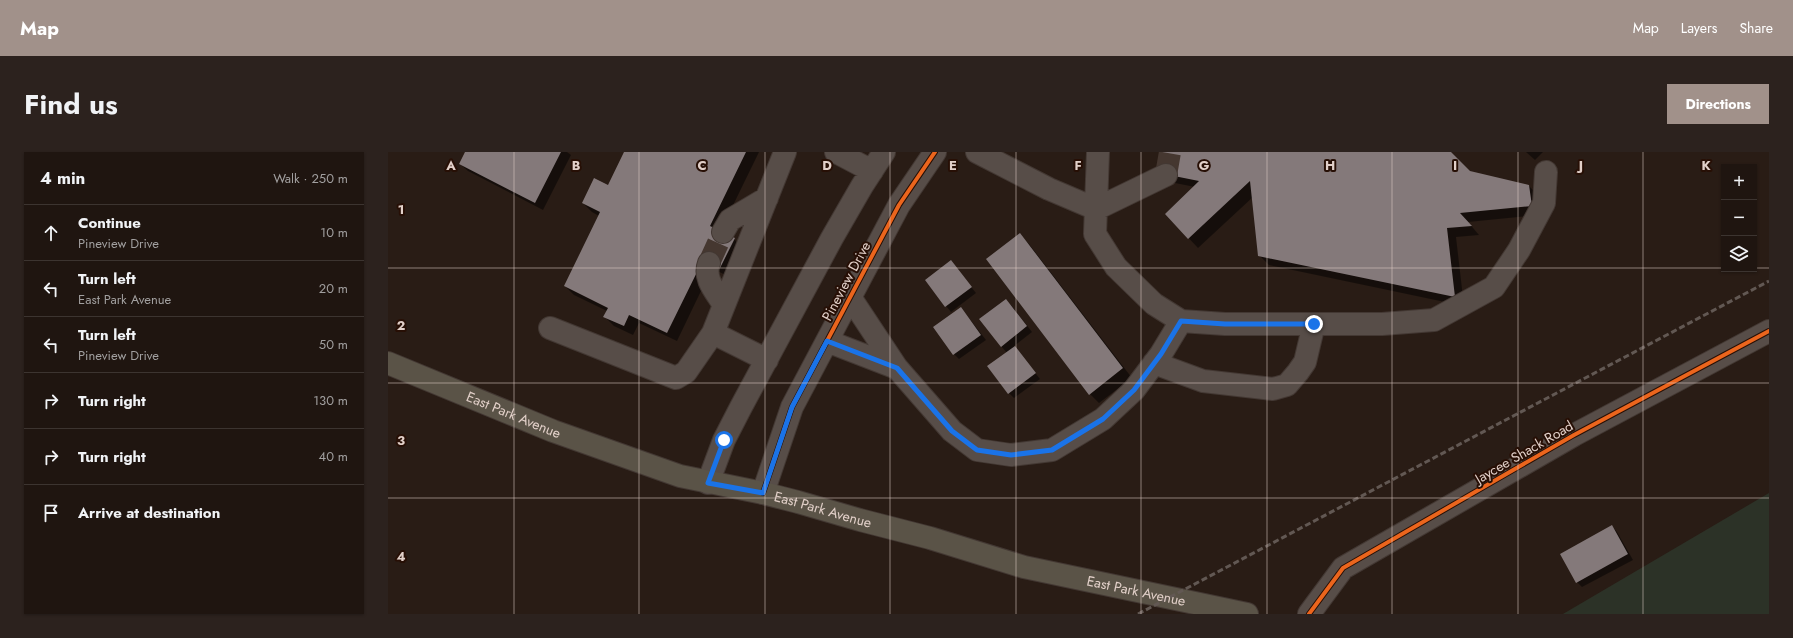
<!DOCTYPE html>
<meta charset="utf-8">
<style>
body{margin:0;font-family:Jost,sans-serif;background:#2c221e;color:#f1f3f6}
.controls{position:absolute;right:12px;top:12px;display:grid;overflow:hidden;border-radius:0px;box-shadow:0 1px 3px #0004}
.controls button{width:36px;height:36px;display:grid;place-items:center;padding:0;border:0;border-bottom:1px solid #3c3430;background:#1f1510;color:#f1f3f6;font:20px sans-serif}
.stop{position:absolute;width:12px;height:12px;margin:-9px;border:3px solid #1a73e8;border-radius:50%;background:#fff}
.stop.end{background:#1a73e8;border-color:#fff;box-shadow:0 1px 4px #0008}
.list{margin:0;padding:0;list-style:none}
h2{display:flex;justify-content:space-between;align-items:center;height:52px;margin:0;padding:0 16px;font-size:17px}
h2 small{font-size:13px;font-weight:400;color:#a19f9f}
.list li{display:grid;grid-template-columns:26px 1fr auto;gap:12px;align-items:center;box-sizing:border-box;height:56px;padding:0 16px;border-top:1px solid #3c3430}
.list b{display:block;font-size:15px;white-space:nowrap}
.list p{margin:0;font-size:13px;white-space:nowrap;color:#a19f9f}
.list em{font-size:13px;font-style:normal;color:#a19f9f}
.icon{flex:none;width:22px;height:22px;fill:none;stroke:currentColor;stroke-width:2;stroke-linecap:round;stroke-linejoin:round}
.map{position:relative;flex:none;width:1381px;height:462px;overflow:hidden;border-radius:0px}
header{display:flex;align-items:center;gap:24px;box-sizing:border-box;height:56px;padding:0 20px;background:#a1918a;color:#fff}
header strong{font-size:19px}
nav{display:flex;gap:22px;margin-inline-start:auto;font-size:14px}
.intro{display:flex;align-items:center;justify-content:space-between;box-sizing:border-box;height:96px;padding:0 24px}
h1{margin:0;font-size:28px}
.button{padding:10px 18px;border-radius:0px;background:#a1918a;color:#fff;font-size:14px;font-weight:700}
main{display:flex;gap:24px;padding:0 24px}
aside{flex:1;background:#1f1510;border-radius:0px;box-shadow:0 1px 3px #0004}
.map>svg:first-child{display:block}
.green{fill:#2c3227}
.shadow{fill:#0007}
.building{fill:#84797a}
.lines{fill:none;stroke-linecap:round;stroke-linejoin:round}
.minor-tunnel{stroke:#453730;stroke-width:22;stroke-dasharray:22 11;stroke-linecap:butt}
.minor-casing{stroke:#433833;stroke-width:24}
.major-casing{stroke:#433833;stroke-width:24}
.minor{stroke:#574d48;stroke-width:22}
.major{stroke:#5a5347;stroke-width:22}
.rail{stroke:#625853;stroke-width:3;stroke-dasharray:6 3;stroke-linecap:butt}
.cycleway-casing{stroke:#270f05;stroke-width:6}
.cycleway{stroke:#eb651d;stroke-width:4}
.route{stroke:#1a73e8;stroke-width:5}
.grid{fill:none;stroke:#e2d0c9;stroke-width:1;stroke-opacity:0.55}
.labels{text-anchor:middle;stroke-width:4;stroke-linejoin:round;paint-order:stroke}
.street-label{font-size:14px;fill:#e2d0c9;stroke:#270f05}
.grid-label{font-size:13px;text-anchor:middle;font-weight:bold;fill:#e2d0c9;stroke:#270f05;stroke-width:4;stroke-linejoin:round;paint-order:stroke}
</style>
<header>
<strong>Map</strong>
<nav><a>Map</a><a>Layers</a><a>Share</a></nav>
</header>
<div class="intro"><h1>Find us</h1><a class="button">Directions</a></div>
<main>
<aside>
<h2>4 min<small>Walk · 250 m</small></h2>
<ul class="list">
<li><svg class="icon" aria-label="ahead" viewBox="0 0 24 24"><path d="M12 20V5M6 11l6-6 6 6"/></svg><div><b>Continue</b><p>Pineview Drive</p></div><em>10 m</em></li>
<li><svg class="icon" aria-label="left" viewBox="0 0 24 24"><path d="M17 20v-9H6M10 6l-5 5 5 5"/></svg><div><b>Turn left</b><p>East Park Avenue</p></div><em>20 m</em></li>
<li><svg class="icon" aria-label="left" viewBox="0 0 24 24"><path d="M17 20v-9H6M10 6l-5 5 5 5"/></svg><div><b>Turn left</b><p>Pineview Drive</p></div><em>50 m</em></li>
<li><svg class="icon" aria-label="right" viewBox="0 0 24 24"><path d="M7 20v-9h11M14 6l5 5-5 5"/></svg><div><b>Turn right</b></div><em>130 m</em></li>
<li><svg class="icon" aria-label="right" viewBox="0 0 24 24"><path d="M7 20v-9h11M14 6l5 5-5 5"/></svg><div><b>Turn right</b></div><em>40 m</em></li>
<li><svg class="icon" aria-label="arrive" viewBox="0 0 24 24"><path d="M6 21V4h12l-3 4 3 4H6"/></svg><div><b>Arrive at destination</b></div></li>
</ul>
</aside>
<div class="map">
<svg width="1381" height="462" viewBox="0 0 1381 462">
<rect width="100%" height="100%" fill="#291c15"/>
<path class="green" d="M1381 341V462H1175Z"/>
<path class="shadow" d="M78 0H179L183 3 155 58 80 19 72 12Z
M238 0H371L332 80 346 87 355 96 341 125 324 116 289 189 251 171 245 183 226 174 216 164 219 159 186 143 177 134 211 64 204 60 195 51 221 34Z
M775 0H1062L1082 20 1141 34 1150 43 1152 63 1080 70 1091 83 1068 85 1076 154 881 113 871 103 865 45 810 96 778 62 807 35 787 31 777 22Z
M1138 0H1155L1147 8Z
M632 83 641 92 744 226 711 251 702 242Z
M563 110 588 141 563 160 538 129Z
M623 153 644 180 626 194 652 227 626 246 621 241 619 201 613 194Z
M573 156 598 188 571 207 566 202Z
M1224 374 1229 380 1245 408 1194 435 1189 430Z"/>
<path class="building" d="M77 0H173L147 51 71 12Z
M236 0H358L322 74 347 86 332 116 315 108 279 181 241 163 236 174 215 165 220 156 176 134 212 60 194 51 206 26 220 33Z
M774 0H1063L1082 19 1141 33 1144 54 1072 61 1084 74 1059 76 1067 145 870 104 862 29 800 87 777 62 811 29 776 22Z
M632 81 735 216 701 243 598 107Z
M563 108 584 135 557 155 537 128Z
M618 147 639 174 613 195 591 167Z
M573 155 593 183 565 203 545 175Z
M627 194 648 221 620 242 599 214Z
M1224 373 1240 402 1188 431 1172 402Z"/>
<g class="lines">
<path class="minor-tunnel" d="M778 23 782 0
M321 111 335 80"/>
<defs>
<path id="minor" d="M448 0 484 19
M589 0 661 37 708 57 778 23
M710 0 707 82 728 115 766 152 793 169 837 172H994L1046 168 1106 135 1131 98 1156 51 1158 20
M335 80 342 68 379 46
M321 111C315 127 328 140 336 153
M162 176 288 226 298 220 325 181
M439 189 509 216 462 145
M379 208 325 181 397 0
M766 211 815 229 885 237 899 233 910 220 917 210 926 172
M509 216 564 279 589 298 623 303 664 298 715 267 746 238 773 202 793 169
M320 331 336 288 353 255 444 86 474 34 496 0
M375 341 404 255 511 53 547 0
M921 462 955 416 1186 283 1381 179"/>
<g id="major">
<path id="s1" d="M0 211 165 279 292 324 375 341 410 350 472 368 542 386 636 415 859 462"/>
</g>
</defs>
<use href="#minor" class="minor-casing"/>
<use href="#major" class="major-casing"/>
<use href="#minor" class="minor"/>
<use href="#major" class="major"/>
<path class="rail" d="M750 462 1381 129"/>
<defs>
<path id="cycleway" d="M375 341 404 255 511 53 547 0
M921 462 955 416 1186 283 1381 179"/>
</defs>
<use href="#cycleway" class="cycleway-casing"/>
<use href="#cycleway" class="cycleway"/>
</g>
<g class="lines">
<path class="route" d="M336 288 320 331 375 341 404 255 439 189 509 216 564 279 589 298 623 303 664 298 715 267 746 238 773 202 793 169 837 172H926"/>
</g>
<path class="grid" d="M126 0V462M251 0V462M377 0V462M502 0V462M628 0V462M753 0V462M879 0V462M1004 0V462M1130 0V462M1255 0V462M0 116H1336M1366 116H1381M0 231H1381M0 346H1381"/>
<g class="labels">
<g class="street-label">
<text transform="translate(458 129) rotate(-62)" y="5">Pineview Drive</text>
<text dy="5" stroke="none"><textPath href="#s1" startOffset="136">East Park Avenue</textPath></text>
<text transform="translate(1136 300) rotate(-30)" y="5">Jaycee Shack Road</text>
<text dy="5" stroke="none"><textPath href="#s1" startOffset="460">East Park Avenue</textPath></text>
<text dy="5" stroke="none"><textPath href="#s1" startOffset="784">East Park Avenue</textPath></text>
</g>
</g>
<g class="grid-label">
<text x="63" y="18">A</text>
<text x="188" y="18">B</text>
<text x="314" y="18">C</text>
<text x="439" y="18">D</text>
<text x="565" y="18">E</text>
<text x="690" y="18">F</text>
<text x="816" y="18">G</text>
<text x="942" y="18">H</text>
<text x="1067" y="18">I</text>
<text x="1193" y="18">J</text>
<text x="1318" y="18">K</text>
<text x="13" y="62">1</text>
<text x="13" y="178">2</text>
<text x="13" y="293">3</text>
<text x="13" y="409">4</text>
</g>
</svg>
<div class="controls">
<button>+</button>
<button>−</button>
<button><svg class="icon" aria-label="layers" viewBox="0 0 24 24"><path d="M12 4l9 5-9 5-9-5zM3 14l9 5 9-5"/></svg></button>
</div>
<div class="stop" style="left:336px;top:288px"></div>
<div class="stop end" style="left:926px;top:172px"></div>
</div>
</main>
